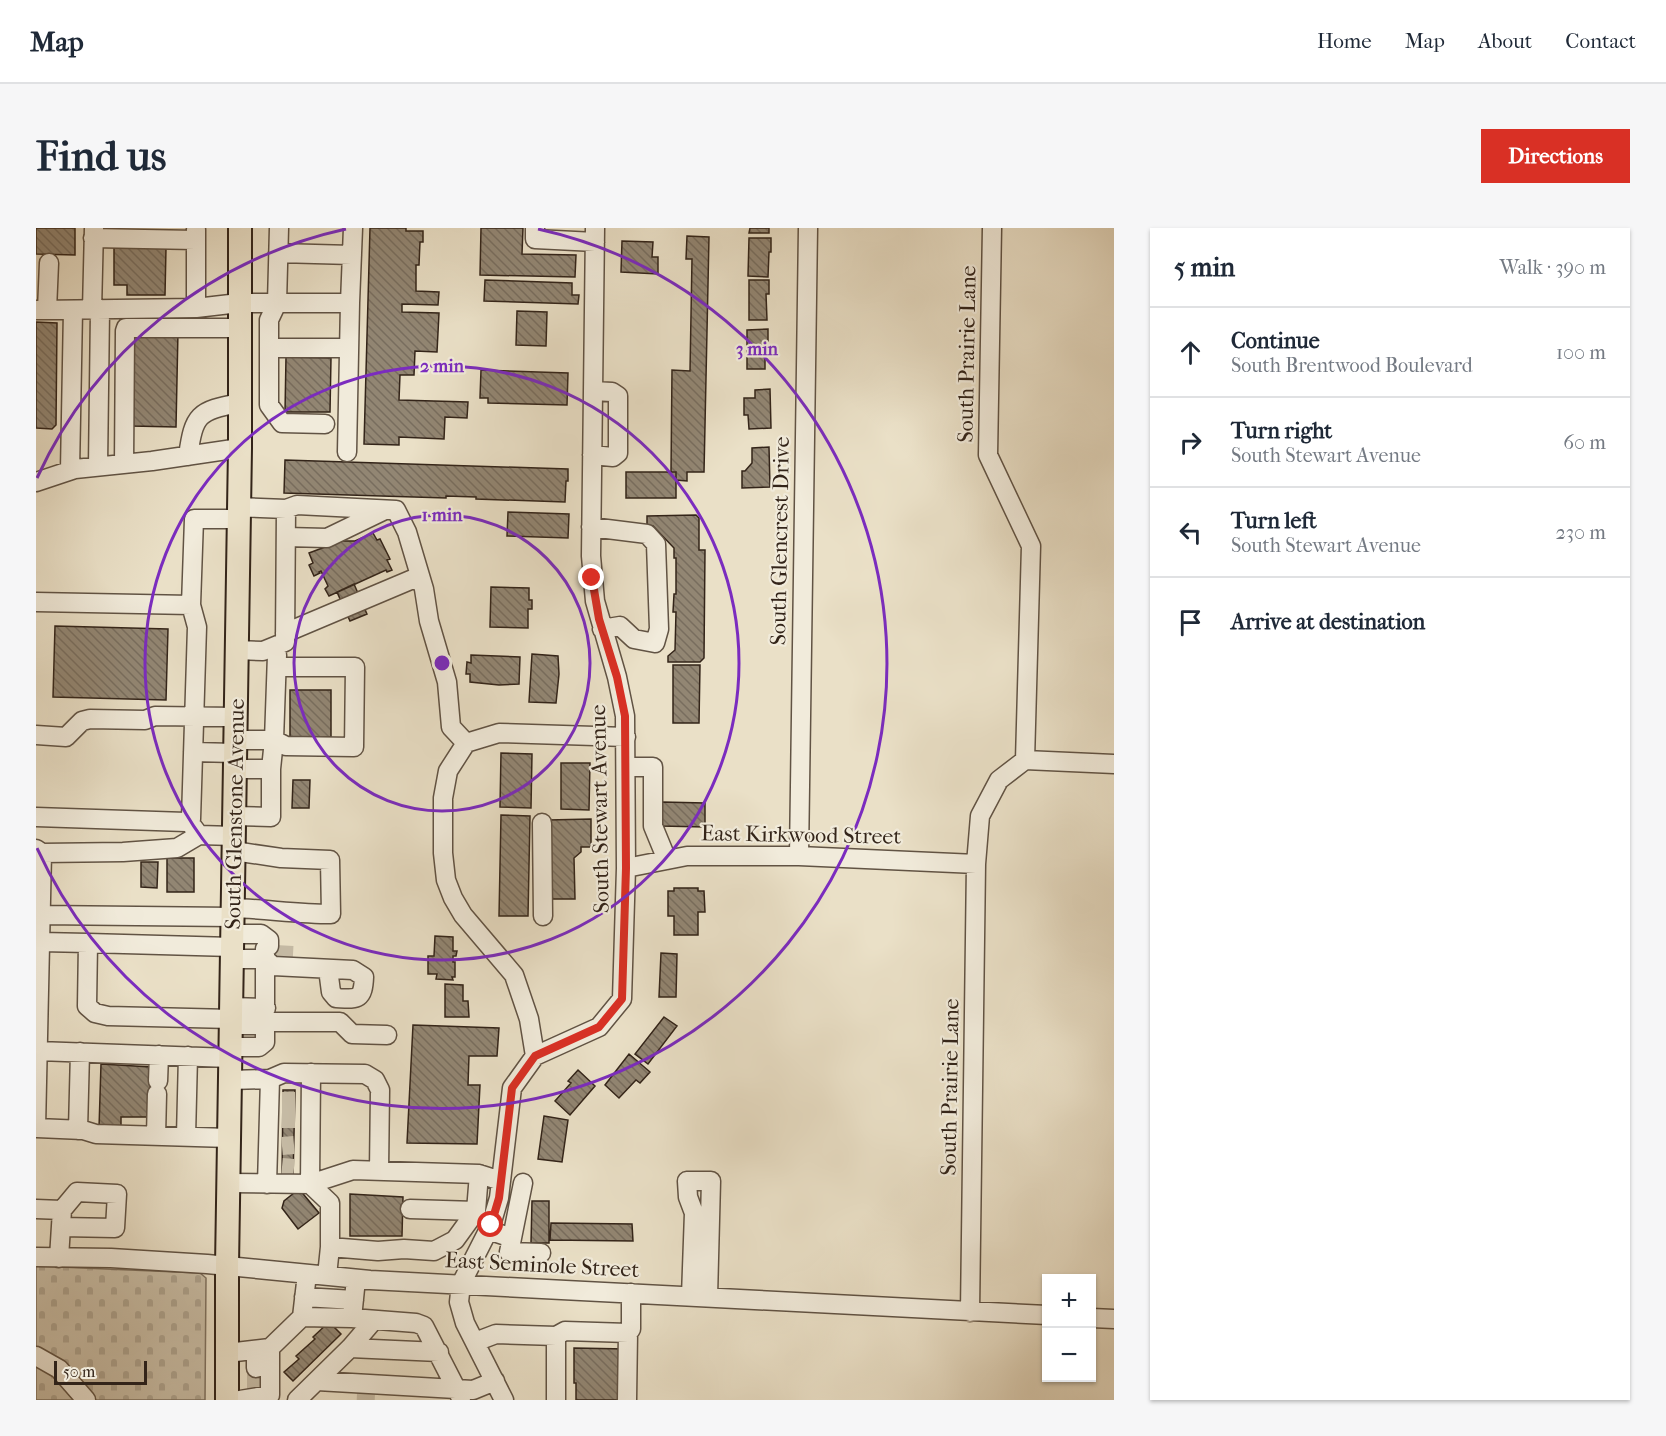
<!DOCTYPE html>
<meta charset="utf-8">
<style>
body{margin:0;font-family:"IM FELL French Canon",serif;background:#f6f6f7;color:#1f2937}
.controls{position:absolute;right:18px;bottom:18px;display:grid;overflow:hidden;border-radius:0px;box-shadow:0 2px 4px #0004}
.controls button{width:54px;height:54px;display:grid;place-items:center;padding:0;border:0;border-bottom:2px solid #e0e1e3;background:#fff;color:#1f2937;font:30px sans-serif}
.scale{position:absolute;left:18px;bottom:15px;width:93px;box-sizing:border-box;padding-left:6px;border:3px solid #332419;border-top:0;font-size:16px;line-height:21px;white-space:nowrap;color:#332419;-webkit-text-stroke:4px #f1ebdb;paint-order:stroke}
.stop{position:absolute;width:18px;height:18px;margin:-14px;border:4px solid #d93025;border-radius:50%;background:#fff}
.stop.end{background:#d93025;border-color:#fff;box-shadow:0 2px 6px #0008}
.list{margin:0;padding:0;list-style:none}
h2{display:flex;justify-content:space-between;align-items:center;height:78px;margin:0;padding:0 24px;font-size:26px}
h2 small{font-size:20px;font-weight:400;color:#747a83}
.list li{display:grid;grid-template-columns:39px 1fr auto;gap:18px;align-items:center;box-sizing:border-box;height:90px;padding:0 24px;border-top:2px solid #e0e1e3}
.list b{display:block;font-size:22px;white-space:nowrap}
.list p{margin:0;font-size:20px;white-space:nowrap;color:#747a83}
.list em{font-size:20px;font-style:normal;color:#747a83}
.icon{flex:none;width:33px;height:33px;fill:none;stroke:currentColor;stroke-width:2;stroke-linecap:round;stroke-linejoin:round}
.map{position:relative;flex:none;width:1078px;height:1172px;overflow:hidden;border-radius:0px}
header{display:flex;align-items:center;gap:36px;box-sizing:border-box;height:84px;padding:0 30px;background:#fff;border-bottom:2px solid #e0e1e3}
header strong{font-size:28px}
nav{display:flex;gap:33px;margin-inline-start:auto;font-size:21px}
.intro{display:flex;align-items:center;justify-content:space-between;box-sizing:border-box;height:144px;padding:0 36px}
h1{margin:0;font-size:42px}
.button{padding:15px 27px;border-radius:0px;background:#d93025;color:#fff;font-size:21px;font-weight:700}
main{display:flex;gap:36px;padding:0 36px}
aside{flex:1;background:#fff;border-radius:0px;box-shadow:0 2px 4px #0004}
.map>svg:first-child{display:block}
.cemetery{fill:url(#cemetery-stones);stroke:#7f7261;stroke-width:1.5}
.building{fill:url(#building-back-hatch);stroke:#332419;stroke-width:1.5}
.lines{fill:none;stroke-linecap:round;stroke-linejoin:round}
.minor-tunnel{stroke:#c5baa4;stroke-width:18;stroke-dasharray:18 9;stroke-linecap:butt}
.minor-casing{stroke:#615344;stroke-width:21}
.major-casing{stroke:#332419;stroke-width:26}
.minor{stroke:#f1ebdb;stroke-width:18}
.major{stroke:#eae0c7;stroke-width:22}
.route{stroke:#d93025;stroke-width:8}
.ring{fill:none;stroke:#7b2cbf;stroke-width:3}
.labels{text-anchor:middle;stroke-width:4.5;stroke-linejoin:round;paint-order:stroke}
.street-label{font-size:22px;fill:#332419;stroke:#f1ebdb}
.centre{fill:#7b2cbf;stroke:#f1ebdb;stroke-width:3}
.ring-label{font-size:18px;text-anchor:middle;font-weight:bold;fill:#7b2cbf;stroke:#f1ebdb;stroke-width:4.5;stroke-linejoin:round;paint-order:stroke}
</style>
<header>
<strong>Map</strong>
<nav><a>Home</a><a>Map</a><a>About</a><a>Contact</a></nav>
</header>
<div class="intro"><h1>Find us</h1><a class="button">Directions</a></div>
<main>
<div class="map">
<svg width="1078" height="1172" viewBox="0 0 1078 1172">
<defs>
<pattern id="cemetery-stones" width="16" height="16" patternUnits="userSpaceOnUse" patternTransform="scale(1.5)"><rect width="16" height="16" fill="#cbc0a9"/><path d="M2 7V4a2 2 0 0 1 4 0v3zM10 15v-3a2 2 0 0 1 4 0v3z" fill="#afa591"/></pattern>
<pattern id="building-back-hatch" width="6" height="6" patternUnits="userSpaceOnUse" patternTransform="scale(1.5)"><rect width="6" height="6" fill="#928673"/><path d="M-1 5l2 2M0 0l6 6M5-1l2 2" fill="none" stroke="#786d5e"/></pattern>
</defs>
<rect width="100%" height="100%" fill="#eae0c7"/>
<filter id="stains"><feTurbulence type="fractalNoise" baseFrequency=".00333" numOctaves="4"/><feColorMatrix values="0 0 0 0 .2 0 0 0 0 .09 0 0 0 0 .02 0 0 0 .5 -.17"/></filter>
<radialGradient id="worn" r=".72"><stop offset=".6" stop-color="#630" stop-opacity="0"/><stop offset="1" stop-color="#630" stop-opacity=".3"/></radialGradient>
<path class="cemetery" d="M0 1038 164 1045 170 1050 169 1172H0Z"/>
<path class="building" d="M0 0H39V27L0 26Z
M334 0H370V3H387V14H384L383 37H380V63L403 64 402 77 366 76V84L403 85 401 124 379 123 378 147H364L363 172 432 174 431 190 409 189 408 211 363 209V217L328 216Z
M445 0H487L486 26 540 27 539 49 444 47Z
M714 0H733V5H713Z
M651 8 673 9 668 244H651V253L640 252V244H635L636 142 654 143 656 31H650Z
M713 10H735V24H733L732 49 712 48Z
M586 13 617 14 616 29H622V46L585 44Z
M78 19 130 20 129 67H91V57H78Z
M449 52 536 55V67H543L542 76 448 73Z
M713 52H733V66H730L731 92H713Z
M481 83 511 84 510 118 480 117Z
M0 94 21 95 20 197 16 201 0 200Z
M732 101V113H729V141H711V102Z
M98 102 142 103 140 199 96 198Z
M250 129 295 130 294 184H249Z
M445 142 532 145 531 177 452 175V170H444Z
M734 161 735 200 713 201 712 187H708V170H719V162Z
M733 219 734 259 706 260V243H709L716 235V220Z
M249 232 532 241V253H530L529 274 440 271V269L410 268V270L248 265Z
M590 244H640V270H590Z
M472 284 533 286 532 310 471 308Z
M660 287 663 290V322H669L668 430 664 434H632V428L639 422 640 384H637L638 366H640V330H638V320L617 298H611V288Z
M337 305 341 312 344 311 354 331 351 332 356 342 351 344 350 342 293 368 289 361 292 358 285 343 283 344 284 345 278 348 273 337 277 335 273 325 305 313H319Z
M318 356 331 386 314 393 301 364Z
M455 359 493 360V372H496V381H492V400L454 399Z
M19 398 132 401 130 472 17 469Z
M496 426 522 428 523 446 520 475 493 474Z
M435 427 484 429 483 456 463 457 434 454V446H430L431 434 435 435Z
M637 437H664L663 495H637Z
M254 462H295V509H254Z
M465 525 496 526 495 580 464 579Z
M525 535H554L553 582 525 581Z
M257 552H274L273 580H256Z
M626 574 669 575V599L625 598Z
M465 587 494 588 492 688H463Z
M555 591V619H545V624L538 630 539 671H512V592Z
M131 630H158V664H131Z
M105 634H122L121 660 105 659Z
M638 660H662V663H668L669 684H662V707H638V688H632V663H638Z
M399 708 417 709V723H421L420 728H417V734H419V749H416L417 752 400 751 401 746H392V728H398Z
M625 725 641 726 640 769H623Z
M409 756 427 757V773H432L433 789H409Z
M628 789 641 798 612 836 599 826Z
M377 797 463 800 461 828H433L432 857H444L441 916 371 915Z
M593 826 614 844 604 855 600 852 583 870 569 857Z
M65 836 115 839 113 889H85V901L63 900Z
M542 842 559 858 534 887 519 873 535 855 532 853Z
M247 862H259L257 952H246Z
M508 888 532 892 526 934 502 931Z
M263 961 283 985 262 1001 246 980 248 973Z
M314 966 367 969 366 1008H314Z
M496 973H513V1015H495Z
M515 995 596 996 597 1013 514 1012Z
M293 1094 305 1106 257 1153 248 1144 263 1131 260 1128 279 1111 277 1109Z
M538 1120 590 1121 585 1172H540V1155H538Z"/>
<g class="lines">
<path class="minor-tunnel" d="M239 726 258 727
M246 873H259
M246 891H259
M246 918 258 917
M246 939 258 940
M220 1161V1140
M321 1165 344 1166"/>
<defs>
<path id="minor" d="M243 0 241 75 233 92V177L246 195 289 196
M499 0V11L559 14
M956 0 952 227 995 318 989 532
M57 10 159 12
M242 25 316 27
M160 80V2
M0 82 160 80 203 75H314L317 0
M11 82 13 35
M56 82 58 0
M233 120H313
M311 224 314 75
M556 227 577 229 582 225V168L576 164 557 163
M152 228C158 186 162 183 203 175
M88 236 89 103 90 100H203
M62 238 64 82
M34 242 37 82
M0 254 39 241 116 233 204 220
M250 281 261 277 360 282 371 304 388 361 393 393 411 454 415 499 430 515
M555 299 611 306 620 316 623 401 619 415 598 411 584 398 566 401
M250 309 291 310 349 282
M0 374 155 377 158 291H202
M249 405 384 348
M200 422 227 423 249 414 250 281 203 279
M0 507 30 509 46 493 54 491 109 492 119 488 200 489
M199 512H238L241 427
M430 515 412 543 407 570V625L410 652 417 670 427 687 478 747 493 791 499 828 476 860 463 970 455 997 425 1056 423 1074 429 1095 468 1172
M430 515 463 505 590 509
M157 524 199 525
M989 532 1078 536
M590 539H617V598L631 632
M235 541 238 512 250 518 318 519 319 439H242
M198 588 235 589V541H199
M0 589 150 594 155 591 161 399 155 377
M506 595 507 688
M157 599 163 607 198 608
M0 621 6 625 0 900
M6 625 87 624 141 620 163 607
M763 628 772 0
M590 640 651 628H763L940 636
M197 680C230 681 262 686 295 686L294 632 245 630 198 623
M5 687 197 689
M5 714 52 715
M196 731H229L237 738 317 742 328 749C327 773 321 771 300 770L295 764 292 741
M195 779 230 780
M195 791 72 788 59 785 51 778 52 715 196 719
M230 794H304L316 806 351 807
M195 797H230
M195 819H223L229 814V721L233 718V712L225 706H196
M2 823 194 830
M499 828 563 799 586 771 590 640 589 488 581 449 559 373 555 328 559 0
M275 845 274 956 317 942 443 946 465 953
M234 851 248 845 329 846 339 852 344 862 343 943
M194 852 234 851 231 956
M122 853 123 827
M1 900 47 902 60 906 193 910
M42 902 44 824
M120 908 121 866
M150 908 152 828
M193 955 274 956 294 975V1019L291 1048
M0 981 26 982 23 1030
M374 981 440 983
M25 999 79 1000 81 966 41 964 26 982
M452 1002 476 1010 487 955
M476 1010 473 1024 505 1025
M294 1019 342 1023 368 1021 398 1023 419 1012 440 983 443 946
M0 1029 75 1030 171 1036 334 1052 1011 1087
M655 1068 658 985 652 969 651 953H675L672 1069
M268 1069 318 1072
M934 1084 940 636 944 588 963 552 989 532
M266 1089 316 1090 320 1051
M316 1090 380 1095 388 1098 425 1170
M1056 1090 1078 1091
M520 1108V1172
M439 1114 460 1106 520 1108 529 1103 592 1105 595 1101V1065
M314 1120 403 1124
M191 1125 234 1120 266 1089 271 1046
M0 1128 23 1141 50 1172
M220 1140V1122
M281 1153 437 1162 459 1153
M204 1172 234 1167V1120
M261 1172 314 1120 338 1092
M591 1172 592 1105"/>
<path id="major" d="M191 1172V1038L204 220V0"/>
</defs>
<use href="#minor" class="minor-casing"/>
<use href="#major" class="major-casing"/>
<use href="#minor" class="minor"/>
<use href="#major" class="major"/>
</g>
<g class="lines">
<path class="route" d="M455 997 463 970 476 860 499 828 563 799 586 771 590 640 589 488 581 449 563 391 556 350"/>
</g>
<g class="ring">
<circle cx="406" cy="435" r="148"/>
<circle cx="406" cy="435" r="297"/>
<path d="M1 250A445 445 0 0 1 310 1M502 1A445 445 0 1 1 1 620"/>
</g>
<g class="labels">
<g class="street-label">
<text transform="translate(930 126) rotate(-89)" y="8">South Prairie Lane</text>
<text transform="translate(743 313) rotate(-89)" y="8">South Glencrest Drive</text>
<text transform="translate(563 581) rotate(-91)" y="8">South Stewart Avenue</text>
<text transform="translate(198 586) rotate(-89)" y="8">South Glenstone Avenue</text>
<text transform="translate(765 606) rotate(1)" y="8">East Kirkwood Street</text>
<text transform="translate(913 859) rotate(-89)" y="8">South Prairie Lane</text>
<text transform="translate(506 1036) rotate(3)" y="8">East Seminole Street</text>
</g>
</g>
<circle cx="406" cy="435" r="9" class="centre"/>
<g class="ring-label">
<text x="721" y="127">3 min</text>
<text x="406" y="144">2 min</text>
<text x="406" y="293">1 min</text>
</g>
<rect width="100%" height="100%" filter="url(#stains)"/>
<rect width="100%" height="100%" fill="url(#worn)"/>
</svg>
<div class="controls">
<button>+</button>
<button>−</button>
</div>
<div class="scale">50 m</div>
<div class="stop" style="left:455px;top:997px"></div>
<div class="stop end" style="left:556px;top:350px"></div>
</div>
<aside>
<h2>5 min<small>Walk · 390 m</small></h2>
<ul class="list">
<li><svg class="icon" aria-label="ahead" viewBox="0 0 24 24"><path d="M12 20V5M6 11l6-6 6 6"/></svg><div><b>Continue</b><p>South Brentwood Boulevard</p></div><em>100 m</em></li>
<li><svg class="icon" aria-label="right" viewBox="0 0 24 24"><path d="M7 20v-9h11M14 6l5 5-5 5"/></svg><div><b>Turn right</b><p>South Stewart Avenue</p></div><em>60 m</em></li>
<li><svg class="icon" aria-label="left" viewBox="0 0 24 24"><path d="M17 20v-9H6M10 6l-5 5 5 5"/></svg><div><b>Turn left</b><p>South Stewart Avenue</p></div><em>230 m</em></li>
<li><svg class="icon" aria-label="arrive" viewBox="0 0 24 24"><path d="M6 21V4h12l-3 4 3 4H6"/></svg><div><b>Arrive at destination</b></div></li>
</ul>
</aside>
</main>
